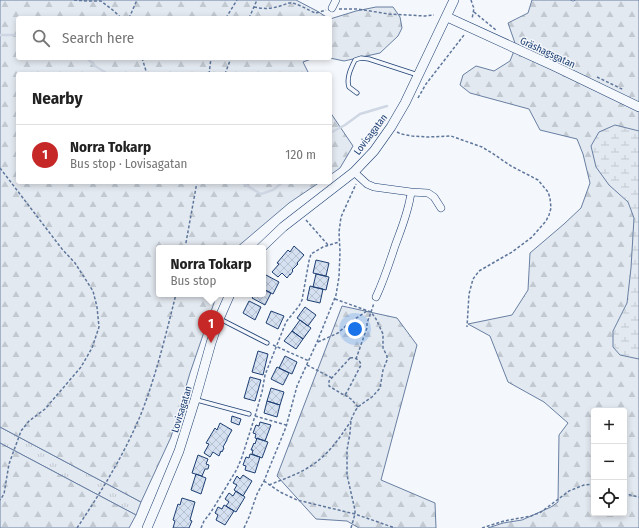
<!DOCTYPE html>
<meta charset="utf-8">
<style>
body{margin:0;font-family:"Fira Sans Condensed",sans-serif;background:#f2f2f2;color:#222}
.controls{position:absolute;right:12px;bottom:12px;display:grid;overflow:hidden;border-radius:4px;box-shadow:0 2px 6px #0003}
.controls button{width:36px;height:36px;display:grid;place-items:center;padding:0;border:0;border-bottom:1px solid #e0e0e0;background:#fff;color:#222;font:20px sans-serif}
.you{position:absolute;left:355px;top:329px;width:14px;height:14px;margin:-10px;border:3px solid #fff;border-radius:50%;background:#1a73e8;box-shadow:0 0 0 6px #1a73e833}
.badge{display:grid;place-items:center;width:26px;height:26px;border-radius:50%;background:#c62828;color:#fff;font-size:13px;font-weight:700}
.pin{position:absolute;translate:-50% -33px;filter:drop-shadow(0 1px 2px #0008)}
.pin::after{content:'';position:absolute;top:21px;width:14px;height:12px;background:inherit;clip-path:polygon(0 0,100% 0,50% 100%)}
.popup{position:absolute;left:156px;top:245px;width:110px;height:52px;box-sizing:border-box;display:grid;place-content:center;border-radius:4px;background:#fff;filter:drop-shadow(0 1px 3px #0005);font-size:13px;white-space:nowrap;color:#767676}
.popup b{font-size:15px;color:#222}
.popup::after{content:'';position:absolute;left:50%;top:100%;margin-left:-8px;border:8px solid transparent;border-top-color:#fff}
.list{margin:0;padding:0;list-style:none}
h2{display:flex;justify-content:space-between;align-items:center;height:52px;margin:0;padding:0 16px;font-size:17px}
h2 small{font-size:13px;font-weight:400;color:#767676}
.list li{display:grid;grid-template-columns:26px 1fr auto;gap:12px;align-items:center;box-sizing:border-box;height:60px;padding:0 16px;border-top:1px solid #e0e0e0}
.list b{display:block;font-size:15px;white-space:nowrap}
.list p{margin:0;font-size:13px;white-space:nowrap;color:#767676}
.list em{font-size:13px;font-style:normal;color:#767676}
.icon{flex:none;width:22px;height:22px;fill:none;stroke:currentColor;stroke-width:2;stroke-linecap:round;stroke-linejoin:round}
.map{position:relative;flex:none;width:639px;height:528px;overflow:hidden}
.search{position:absolute;background:#fff;box-shadow:0 2px 6px #0003;left:16px;top:16px;width:316px;height:44px;display:flex;align-items:center;gap:10px;box-sizing:border-box;padding:0 14px;border-radius:4px;color:#767676;font-size:15px}
.panel{position:absolute;background:#fff;box-shadow:0 2px 6px #0003;left:16px;top:72px;width:316px;height:112px;border-radius:4px}
.map>svg:first-child{display:block}
.grass{fill:url(#grass-tufts);stroke:#687fa3}
.forest{fill:url(#forest-firs);stroke:#687fa3;fill-rule:evenodd}
.wetland{fill:url(#wetland-marsh);stroke:#687fa3}
.lines{fill:none;stroke-linecap:round;stroke-linejoin:round}
.stream{stroke:#cfd7e4;stroke-width:2.5}
.building{fill:url(#building-cross-hatch);stroke:#1d3f73}
.service-casing{stroke:#1d3f73;stroke-width:5}
.minor-casing{stroke:#1d3f73;stroke-width:8}
.tertiary-casing{stroke:#1d3f73;stroke-width:10}
.path{stroke:#5e769c;stroke-width:1.5;stroke-dasharray:3 2;stroke-linecap:butt}
.service{stroke:#f4f7fb;stroke-width:3.5}
.minor{stroke:#f4f7fb;stroke-width:7}
.tertiary{stroke:#f4f7fb;stroke-width:9}
.labels{text-anchor:middle;stroke-width:3;stroke-linejoin:round;paint-order:stroke}
.street-label{font-size:10px;fill:#1d3f73;stroke:#f4f7fb}
</style>
<div class="map">
<svg width="639" height="528" viewBox="0 0 639 528">
<defs>
<pattern id="grass-tufts" width="24" height="20" patternUnits="userSpaceOnUse"><rect width="24" height="20" fill="#e3e9f0"/><path d="M3 7l-1-3M5 7V3M7 7l1-3M15 17l-1-3M17 17v-4M19 17l1-3" fill="none" stroke="#c2c9d1"/></pattern>
<pattern id="forest-firs" width="22" height="20" patternUnits="userSpaceOnUse"><rect width="22" height="20" fill="#e3e9f0"/><path d="M5 1l3.5 6h-7zM16 11l3.5 6h-7z" fill="#c2c9d1"/></pattern>
<pattern id="wetland-marsh" width="20" height="14" patternUnits="userSpaceOnUse"><rect width="20" height="14" fill="#e3e9f0"/><path d="M1 5h8M5 5V1M11 12h8M15 12V8" fill="none" stroke="#c2c9d1"/></pattern>
<pattern id="building-cross-hatch" width="8" height="8" patternUnits="userSpaceOnUse"><rect width="8" height="8" fill="#d5e0f0"/><path d="M0 0l8 8M0 8l8-8" fill="none" stroke="#b6c1d1"/></pattern>
</defs>
<rect width="100%" height="100%" fill="#f4f7fb"/>
<path class="grass" d="M0 427 141 502 136 515 0 443Z"/>
<path class="forest" d="M0 0H296L317 11 328 18H18V58H314L303 62 309 74H18V182H320L289 203 236 248H159V294H217L190 373 171 437 141 502 0 427Z
M532 0H570L573 1 576 0H639V528H488L503 523 522 520 551 507 558 502 559 435 568 423 544 402 508 382 490 336 468 324 512 315 528 290 530 253 564 224 581 208 590 183 583 154 577 139 540 130 529 109 470 93 460 85 463 75 476 66 494 71 510 61 516 46 508 23 528 13ZM594 411H624V513H594Z
M376 7H393L400 17 402 28 398 36 380 53 344 61 330 58V19L356 11Z
M330 112 353 146 340 168 330 175Z
M342 306 397 318 417 345 381 480 435 503 436 528H359L347 521 316 519 277 476Z
M0 443 136 515 129 528H0Z"/>
<path class="wetland" d="M615 125 639 131V359L620 355 613 347V331L627 303 631 268 634 218 628 202 609 185 596 167 591 146 599 132Z"/>
<g class="lines">
<path class="stream" d="M0 35H18
M87 58 95 66 108 74
M330 133 345 125 360 114 387 106
M243 182 244 184 261 194 273 190 283 182"/>
</g>
<path class="building" d="M294 246 304 255 297 263 298 264 292 270 293 271 290 275V274L287 278 282 273 278 277 272 272 279 264 277 263 288 250 290 252Z
M316 260 329 263 326 276 313 273Z
M316 274 329 277 326 290 313 287Z
M266 275 279 282 273 294 263 289V282Z
M310 286 323 289 320 303 307 300Z
M263 289 271 293 265 305 252 298 255 294H263Z
M249 301 261 307 255 320 243 313Z
M305 307 316 315 308 326 297 318Z
M271 311 284 316 278 329 266 323Z
M300 320 311 328 303 339 292 331Z
M292 331 303 339 296 349 284 341Z
M258 351 268 354 263 375 252 372Z
M285 356 297 362 292 374 279 368Z
M277 367 289 373 283 385 271 379Z
M250 377 261 380 255 401 244 398Z
M271 388 284 392 280 405 267 401Z
M267 401 280 405 277 417 264 413Z
M232 416 241 419 239 425 231 422Z
M260 422 271 425 265 441 255 438 256 434 253 433 256 425 259 426Z
M220 423 232 430 227 439V440L223 447 224 448 222 452 221 451 219 456 213 452 210 457 204 453 209 444 206 443 215 428 217 430Z
M257 438 268 442 262 458 252 454 253 450H251L254 443 255 444Z
M250 454 260 457 255 473 245 470 246 466 243 465 246 457 249 458Z
M198 455 208 459 206 464 209 465 208 469H205L202 476 192 473Z
M196 474 206 478 201 494 191 490Z
M243 475 252 481 243 496 234 490 237 485 233 483 237 476 240 479Z
M236 491 245 497 236 512 226 506 229 502 225 499 229 493 233 496Z
M182 498 195 502 190 520 192 521 189 528H173L175 521 173 520 178 504 180 505Z
M224 505 234 511 225 525 216 520 218 515 215 513 218 507 222 509Z"/>
<g class="lines">
<defs>
<path id="service" d="M357 93 349 87C346 78 351 68 355 60L361 58 369 59 418 75
M220 319 267 343
M197 400 249 414"/>
<path id="minor" d="M332 8 336 0
M354 172 367 184 374 187 411 192 428 193 434 197 441 208
M376 297C384 280 389 264 395 246 401 229 409 211 411 192"/>
<path id="tertiary" d="M447 17 554 66 639 107
M261 248 283 227 354 172 374 151 391 127 405 103 454 0
M147 528 158 502 179 451 195 400 211 343 219 319 230 294"/>
</defs>
<use href="#service" class="service-casing"/>
<use href="#minor" class="minor-casing"/>
<use href="#tertiary" class="tertiary-casing"/>
<path class="path" d="M74 0 87 1H101L114 11 121 18
M471 0 473 6 474 8 472 19
M254 7C263 9 271 9 280 6 283 5 286 4 289 3 296 2 309 11 316 13L326 10
M339 9H357L389 14 425 16 434 15
M474 12 496 30
M129 18 137 0
M226 18 237 0
M249 18 257 0
M142 58 147 74
M209 74 211 58
M225 74 231 58
M597 77 624 90
M418 98 426 84 464 35
M397 132 401 134 412 136 428 137 451 136 482 147 492 153 511 166 538 180 548 192 550 198 551 208 549 215 546 221 532 237 512 252 479 271 473 279 469 294 467 327
M0 168 62 249 75 263 93 291 97 307 99 327 92 348 81 367 45 409 29 421 21 431 9 464 4 494 0 500
M306 220 328 245
M185 248 197 182
M335 299 371 312 367 323V328L363 339 356 359
M318 342 338 333 349 323 367 311
M273 345 309 361
M350 358C355 357 360 360 361 365L347 392 345 395 342 394 329 386V381Z
M307 365 332 378
M345 395 351 399 358 407
M255 416 286 425
M264 481 280 492 297 500 355 514 395 528
M269 485C281 480 293 476 304 470 326 458 337 442 351 421
M624 493 630 495 639 497
M77 528C101 492 124 455 141 414 156 376 166 334 176 294
M201 528 204 521 211 512 237 469 242 457 255 416 262 392 265 375 286 322 299 306 302 300 309 261 311 254 323 247 339 242
M244 528 249 517 257 494 264 481 286 427 297 386 317 342 336 295 339 277 340 252 339 232 341 217 356 184
M351 528 355 514V510L347 475V450L350 433 351 420 355 411 358 407 366 401 372 397 380 388 383 370 387 360V356L383 348V334L376 319 371 312 374 303
M482 528 504 521 531 516 541 512 569 491 584 485 594 484"/>
<use href="#service" class="service"/>
<use href="#minor" class="minor"/>
<use href="#tertiary" class="tertiary"/>
</g>
<g class="labels">
<g class="street-label">
<text transform="translate(548 52) rotate(25)" y="4">Gräshagsgatan</text>
<text transform="translate(370 134) rotate(-53)" y="4">Lovisagatan</text>
<text transform="translate(181 409) rotate(-73)" y="4">Lovisagatan</text>
</g>
</g>
</svg>
<div class="controls">
<button>+</button>
<button>−</button>
<button><svg class="icon" aria-label="locate" viewBox="0 0 24 24"><circle cx="12" cy="12" r="6"/><path d="M12 2v4M12 18v4M2 12h4M18 12h4"/></svg></button>
</div>
<div class="you"></div>
<div class="pin badge" style="left:211px;top:343px">1</div>
<div class="popup"><b>Norra Tokarp</b>Bus stop</div>
<div class="search"><svg class="icon" aria-label="search" viewBox="0 0 24 24"><circle cx="10" cy="10" r="6"/><path d="M15 15l6 6"/></svg>Search here</div>
<section class="panel">
<h2>Nearby<small></small></h2>
<ul class="list">
<li><span class="badge">1</span><div><b>Norra Tokarp</b><p>Bus stop · Lovisagatan</p></div><em>120 m</em></li>
</ul>
</section>
</div>
